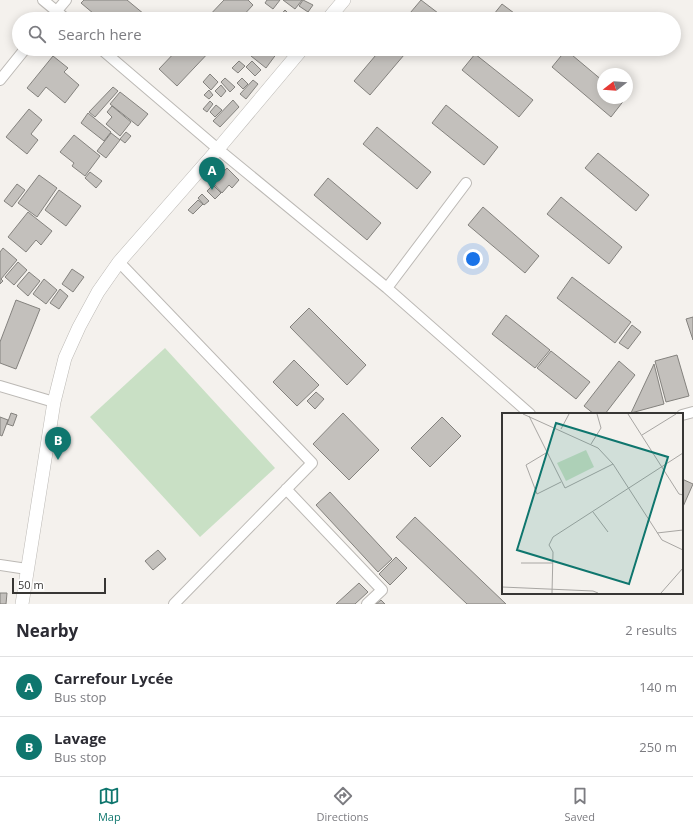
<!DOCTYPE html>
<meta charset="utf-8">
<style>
body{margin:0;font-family:"Open Sans",sans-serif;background:#f2f2f3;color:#2b2b33}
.compass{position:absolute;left:597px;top:68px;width:36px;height:36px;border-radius:50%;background:#fff;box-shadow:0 2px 10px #0003;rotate:253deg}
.scale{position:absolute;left:12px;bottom:10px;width:94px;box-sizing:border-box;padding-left:4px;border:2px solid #373634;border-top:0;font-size:11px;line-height:14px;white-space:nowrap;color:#373634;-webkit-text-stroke:3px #fff;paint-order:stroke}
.you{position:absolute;left:473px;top:259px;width:14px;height:14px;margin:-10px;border:3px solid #fff;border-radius:50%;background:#1a73e8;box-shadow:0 0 0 6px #1a73e833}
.badge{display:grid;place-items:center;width:26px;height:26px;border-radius:50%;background:#0f766e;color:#fff;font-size:13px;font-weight:700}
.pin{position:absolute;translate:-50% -33px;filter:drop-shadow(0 1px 2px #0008)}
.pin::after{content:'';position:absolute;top:21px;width:14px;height:12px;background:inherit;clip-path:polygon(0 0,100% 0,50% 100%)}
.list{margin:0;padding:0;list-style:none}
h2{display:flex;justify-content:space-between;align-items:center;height:52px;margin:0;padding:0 16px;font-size:17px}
h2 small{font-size:13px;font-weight:400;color:#7c7c81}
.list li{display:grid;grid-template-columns:26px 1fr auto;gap:12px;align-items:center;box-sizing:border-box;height:60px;padding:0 16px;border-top:1px solid #e1e1e2}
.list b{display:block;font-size:15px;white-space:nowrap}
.list p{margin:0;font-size:13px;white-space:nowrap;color:#7c7c81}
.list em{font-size:13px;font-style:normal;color:#7c7c81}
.icon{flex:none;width:22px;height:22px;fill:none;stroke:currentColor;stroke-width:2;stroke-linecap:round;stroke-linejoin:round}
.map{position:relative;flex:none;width:693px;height:604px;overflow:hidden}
.search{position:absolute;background:#fff;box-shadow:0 2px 10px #0003;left:12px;right:12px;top:12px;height:44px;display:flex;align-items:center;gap:10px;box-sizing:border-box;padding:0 14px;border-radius:22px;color:#7c7c81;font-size:15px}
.sheet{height:172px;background:#fff}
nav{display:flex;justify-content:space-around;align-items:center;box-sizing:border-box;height:56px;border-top:1px solid #e1e1e2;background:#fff;font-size:11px;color:#7c7c81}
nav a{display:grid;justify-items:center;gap:2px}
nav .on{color:#0f766e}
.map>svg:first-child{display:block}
.green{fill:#c9e0c5}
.building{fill:#c3c0bc;stroke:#84827e}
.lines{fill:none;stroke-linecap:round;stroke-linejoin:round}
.minor-casing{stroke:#bcb9b5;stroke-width:12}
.tertiary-casing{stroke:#bcb9b5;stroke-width:14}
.minor{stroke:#fff;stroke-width:10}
.tertiary{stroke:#fff;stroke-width:13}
.inset-road{fill:none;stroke:#a8a6a3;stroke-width:1}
.view{fill:#0f766e;fill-opacity:0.15;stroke:#0f766e;stroke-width:2}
.inset-edge{fill:none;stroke:#373634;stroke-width:2}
</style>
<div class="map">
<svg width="693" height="604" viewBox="0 0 693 604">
<rect width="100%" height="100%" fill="#f4f1ed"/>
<path class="green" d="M165 348 275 468 200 537 90 417Z"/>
<path class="building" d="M84 0H127L150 19H100L81 3Z
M224 0H248L253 5 240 19H206Z
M267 0H280L273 9 265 3Z
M283 0H302L295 9Z
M303 0 313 5 308 12 299 6Z
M421 0 438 13 434 19H405Z
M502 4 522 19H490Z
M285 10 291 16 288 19H277Z
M178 49H212L177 86 159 69Z
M231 49H239L235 53Z
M256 49 263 54 266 49H280L266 68 251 56Z
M381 49H398L404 55 370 95 354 81Z
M400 49H408L405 53Z
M566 50 603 81V98L625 99 611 117 552 67Z
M475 54 533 100 519 117 462 70Z
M53 56 68 68 64 72 79 85 65 103 46 87 38 97 27 88Z
M239 61 245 66 238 73 232 68Z
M252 61 261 70 255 76 246 67Z
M210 74 218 82 211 90 203 82Z
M225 78 235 87 230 92 221 82Z
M242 78 248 84 243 89 237 83Z
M253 80 258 84 246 99 240 94Z
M221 85 226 91 221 97 215 91Z
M113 87 118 91 95 117 89 112Z
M209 90 213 95 209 99 204 95Z
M120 92 148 114 138 126 110 104Z
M233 100 239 107 220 127 213 121Z
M210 101 213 104 207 112 203 109Z
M216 105 222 110 215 117 210 112Z
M446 105 498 147 484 165 432 123Z
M112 106 131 122 120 136 106 124 112 117 107 112Z
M29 109 42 120 31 134 38 140 27 154 6 137Z
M88 113 111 132 104 141 81 123Z
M377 127 431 172 417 189 363 144Z
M126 132 131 136 125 143 120 139Z
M111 133 120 140 106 158 97 151Z
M74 135 100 156 85 176 72 166 74 163 60 152Z
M598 153 649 195 636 211 585 168Z
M227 168 239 180 232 188 229 185 222 193 213 183Z
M90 172 102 181 96 188 85 178Z
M39 175 57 188 37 217 18 203Z
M328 178 381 223 367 240 314 195Z
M17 184 25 190 12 207 4 201Z
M213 185 221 193 215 199 207 191Z
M59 190 81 206 66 226 45 210Z
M202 194 209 201 204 205 198 198Z
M561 197 622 247 609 264 547 214Z
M198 200 203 204 193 214 188 210Z
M483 207 539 256 525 273 468 225Z
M28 212 52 231 41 245 36 240 26 252 8 237Z
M3 248 17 260 1 279 3 281 0 284V252Z
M18 262 27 270 14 285 5 277Z
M72 269 84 277 73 292 62 284Z
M29 272 40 281 28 296 17 286Z
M572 277 631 322 615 343 557 298Z
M44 279 57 290 46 304 33 294Z
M60 289 68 296 59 309 50 303Z
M16 300 40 309 16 369 0 363V342Z
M309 308 366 365 347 385 290 327Z
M506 315 550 350 535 368 492 334Z
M693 317V340L686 319Z
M632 325 641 332 628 349 619 343Z
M551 351 590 382 576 399 537 368Z
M677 355 689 396 666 402 655 361Z
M294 360 319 385 297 406 273 382Z
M619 361 635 375 605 414H594L584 406Z
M654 364 664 404 631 413Z
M316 392 324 399 315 409 307 401Z
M11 413 17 415 13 426 7 424Z
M343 413 379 450 349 480 313 444Z
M0 417 8 420 2 436 0 435Z
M442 417 461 436 430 467 411 448Z
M682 479 693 484 682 509Z
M330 492 392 559 378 572 316 505Z
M415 517 506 604H467L396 537Z
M158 550 166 559 153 570 145 561Z
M396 557 407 568 390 585 379 574Z
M359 583 368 592 355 604H336Z
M0 593H7L6 604H0Z
M381 600 385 604H376Z"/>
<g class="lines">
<defs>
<path id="minor" d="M43 0 66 19
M50 19 66 0
M101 49 218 149 387 288 530 414
M0 80 25 49
M119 262 312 463 174 604
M387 288 466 183
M0 386 54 402
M682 415 693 412
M286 489 382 590 367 604
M0 565 27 569"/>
<path id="tertiary" d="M328 19 344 0
M22 604 54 402 65 358 79 327 98 292 119 262 218 149 302 49"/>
</defs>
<use href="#minor" class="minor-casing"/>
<use href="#tertiary" class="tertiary-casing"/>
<use href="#minor" class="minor"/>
<use href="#tertiary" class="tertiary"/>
</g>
<g transform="translate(502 413)">
<rect width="181" height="181" fill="#f4f1ed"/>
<path d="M84 37 92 54 64 68 55 50Z" fill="#c9e0c5"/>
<path class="inset-road" d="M21 1 96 35 111 51 160 127 181 137M126 1 177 81 181 82M27 3 63 75 111 51M59 16 67 1M140 22 174 1M89 31 99 15 95 1M44 40 24 52 35 81 59 69M91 99 106 119M155 120 181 117M19 150H51M0 174 91 178 96 180M50 180 51 139 47 132 51 124 181 40M159 180 181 155"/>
<path class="view" d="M54 10 166 44 127 171 15 137Z"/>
<rect width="181" height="181" class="inset-edge"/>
</g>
</svg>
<svg class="compass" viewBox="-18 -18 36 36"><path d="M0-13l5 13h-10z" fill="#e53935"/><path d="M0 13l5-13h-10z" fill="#7c7c81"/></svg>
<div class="scale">50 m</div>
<div class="you"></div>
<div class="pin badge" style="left:212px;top:190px">A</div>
<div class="pin badge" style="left:58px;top:460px">B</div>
<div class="search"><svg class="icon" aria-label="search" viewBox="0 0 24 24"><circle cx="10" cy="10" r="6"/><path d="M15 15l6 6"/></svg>Search here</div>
</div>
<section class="sheet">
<h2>Nearby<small>2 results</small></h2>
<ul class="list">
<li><span class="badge">A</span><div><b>Carrefour Lycée</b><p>Bus stop</p></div><em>140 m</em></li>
<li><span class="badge">B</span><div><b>Lavage</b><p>Bus stop</p></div><em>250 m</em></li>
</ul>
</section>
<nav>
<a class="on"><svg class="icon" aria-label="map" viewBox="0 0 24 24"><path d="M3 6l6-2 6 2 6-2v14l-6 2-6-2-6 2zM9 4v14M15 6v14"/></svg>Map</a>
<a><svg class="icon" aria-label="directions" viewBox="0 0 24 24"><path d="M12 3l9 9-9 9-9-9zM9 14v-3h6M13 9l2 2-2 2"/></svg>Directions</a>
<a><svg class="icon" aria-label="saved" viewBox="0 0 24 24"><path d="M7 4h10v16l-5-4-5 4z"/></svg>Saved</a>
</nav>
